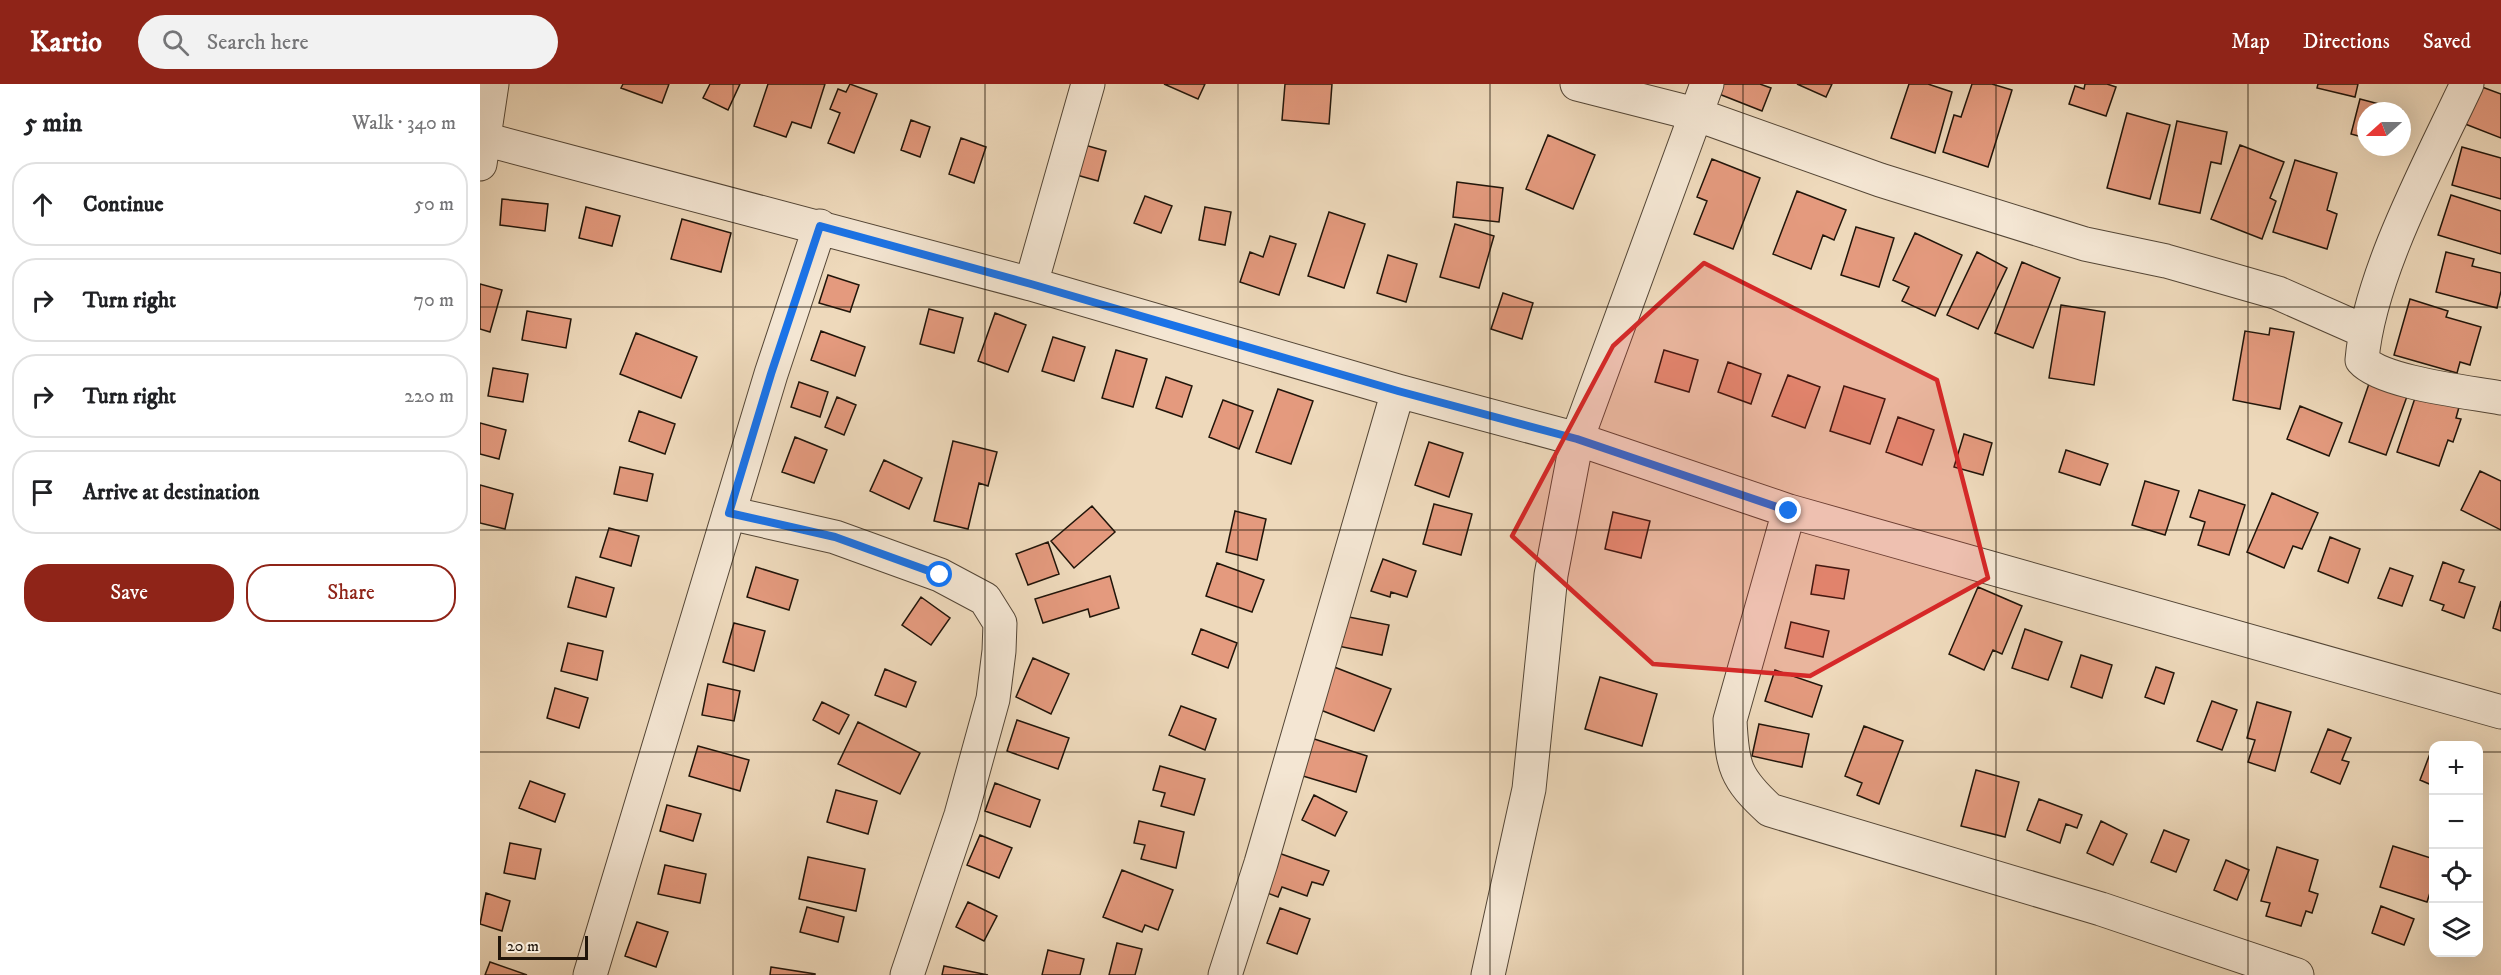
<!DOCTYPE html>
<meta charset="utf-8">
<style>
body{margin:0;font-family:"IM FELL DW Pica",serif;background:#f2f2f2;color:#202124}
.controls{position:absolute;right:18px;bottom:18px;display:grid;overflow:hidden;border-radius:12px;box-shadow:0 6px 24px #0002}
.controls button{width:54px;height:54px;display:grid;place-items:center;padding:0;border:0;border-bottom:2px solid #e0e0e0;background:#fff;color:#202124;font:30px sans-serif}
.compass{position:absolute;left:1877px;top:18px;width:54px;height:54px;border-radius:50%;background:#fff;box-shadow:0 6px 24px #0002;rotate:249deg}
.scale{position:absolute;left:18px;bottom:15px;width:90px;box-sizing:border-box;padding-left:6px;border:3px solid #21150a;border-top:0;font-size:16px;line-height:21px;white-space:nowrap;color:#21150a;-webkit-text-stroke:4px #f4e6d3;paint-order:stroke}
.stop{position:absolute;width:18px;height:18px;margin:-14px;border:4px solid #1a73e8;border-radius:50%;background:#fff}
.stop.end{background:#1a73e8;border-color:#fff;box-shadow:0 2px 6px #0008}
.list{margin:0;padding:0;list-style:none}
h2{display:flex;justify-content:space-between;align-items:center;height:78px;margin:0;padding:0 24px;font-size:26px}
h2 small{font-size:20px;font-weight:400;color:#757577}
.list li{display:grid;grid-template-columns:39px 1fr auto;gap:18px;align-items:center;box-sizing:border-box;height:84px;margin:0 12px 12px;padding:0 12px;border:2px solid #e0e0e0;border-radius:24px}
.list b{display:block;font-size:22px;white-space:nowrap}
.list em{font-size:20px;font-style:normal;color:#757577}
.actions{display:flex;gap:12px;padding:18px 24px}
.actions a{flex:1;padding:14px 0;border:2px solid #8f2418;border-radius:24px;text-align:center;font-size:21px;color:#8f2418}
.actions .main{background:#8f2418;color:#fff}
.icon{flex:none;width:33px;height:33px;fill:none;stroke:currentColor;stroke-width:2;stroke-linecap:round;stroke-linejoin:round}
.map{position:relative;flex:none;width:2021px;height:891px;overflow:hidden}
header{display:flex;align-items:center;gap:36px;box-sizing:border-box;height:84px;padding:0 30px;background:#8f2418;color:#fff}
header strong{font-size:28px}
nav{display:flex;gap:33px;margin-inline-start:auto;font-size:21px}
.search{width:420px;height:54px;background:#f2f2f2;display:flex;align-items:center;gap:15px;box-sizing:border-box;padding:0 21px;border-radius:33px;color:#757577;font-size:22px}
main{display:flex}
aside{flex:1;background:#fff}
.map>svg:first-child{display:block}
.building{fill:#e49a7e;stroke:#21150a;stroke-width:1.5}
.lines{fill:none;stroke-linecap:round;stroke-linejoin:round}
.street-casing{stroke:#544636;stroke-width:35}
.street{stroke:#f4e6d3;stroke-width:33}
.route{stroke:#1a73e8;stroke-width:8}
.marked{fill:#d62828;fill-opacity:0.2;stroke:#d62828;stroke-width:4.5;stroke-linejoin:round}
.grid{fill:none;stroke:#21150a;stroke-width:1.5;stroke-opacity:0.55}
</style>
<header>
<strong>Kartio</strong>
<div class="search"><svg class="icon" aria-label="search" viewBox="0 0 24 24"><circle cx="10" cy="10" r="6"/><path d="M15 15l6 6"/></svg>Search here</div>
<nav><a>Map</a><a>Directions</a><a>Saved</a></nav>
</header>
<main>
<aside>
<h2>5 min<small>Walk · 340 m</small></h2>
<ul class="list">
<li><svg class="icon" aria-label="ahead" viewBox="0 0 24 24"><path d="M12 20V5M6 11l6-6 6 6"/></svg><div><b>Continue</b></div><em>50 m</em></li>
<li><svg class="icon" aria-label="right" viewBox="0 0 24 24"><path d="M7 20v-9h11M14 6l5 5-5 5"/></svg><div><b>Turn right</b></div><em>70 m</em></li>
<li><svg class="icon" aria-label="right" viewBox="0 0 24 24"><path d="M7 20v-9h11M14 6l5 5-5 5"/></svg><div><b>Turn right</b></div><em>220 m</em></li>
<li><svg class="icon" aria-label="arrive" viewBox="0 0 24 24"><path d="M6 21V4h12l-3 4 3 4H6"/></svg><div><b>Arrive at destination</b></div></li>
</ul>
<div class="actions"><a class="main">Save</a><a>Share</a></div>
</aside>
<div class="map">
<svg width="2021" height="891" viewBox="0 0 2021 891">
<rect width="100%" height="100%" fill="#eed9bb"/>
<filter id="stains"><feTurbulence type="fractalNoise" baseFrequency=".00333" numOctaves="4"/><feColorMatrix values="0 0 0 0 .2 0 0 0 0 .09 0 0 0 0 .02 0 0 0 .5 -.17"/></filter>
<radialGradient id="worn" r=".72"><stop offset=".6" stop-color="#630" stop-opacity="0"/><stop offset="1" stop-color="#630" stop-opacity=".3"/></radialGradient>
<path class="building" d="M143 0H189L182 19 141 4Z
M230 0H260L248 26 223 14Z
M288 0H345L331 44 312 38 306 53 274 42Z
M370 0 397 10 374 69 348 59 360 29 350 25 358 5 366 8Z
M684 0H725L718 15Z
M805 0H852L849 40 802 36Z
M1243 0H1280L1291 4 1282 27 1239 10Z
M1317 0H1352L1346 13Z
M1429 0H1448L1472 8 1455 69 1411 54Z
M1492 0H1512L1532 6 1508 83 1463 68 1474 31 1481 33Z
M1605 0H1627L1636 3 1626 32 1589 20 1595 2 1604 5Z
M1838 0H1878L1875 13 1837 4Z
M1994 0 2021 10V54L1975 36Z
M1880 15 1922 26V27H1886V54L1871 50Z
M1647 29 1690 41 1670 115 1627 104Z
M431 36 450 43 440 73 421 66Z
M1697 37 1747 48 1741 80 1731 78 1720 129 1679 120Z
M1068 51 1115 71 1093 125 1046 105Z
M481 54 506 63 494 99 469 90Z
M594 58 626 67 618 97 586 88Z
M1760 61 1804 78 1790 114 1796 117 1782 155 1731 135Z
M1982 63 2021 74V115L1972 101Z
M1232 75 1280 94 1253 165 1214 150 1227 117 1217 113Z
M1815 76 1857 89 1847 126 1857 130 1847 165 1793 148Z
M977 98 1023 104 1019 138 973 133Z
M1317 107 1366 126 1354 156 1343 151 1331 185 1293 170Z
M1971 111 2021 127V170L1958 151Z
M665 112 692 122 681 149 654 139Z
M22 115 68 120 65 147 20 141Z
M106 123 140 132 132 162 99 154Z
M725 123 751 128 745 161 719 156Z
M849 128 885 140 864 204 828 192Z
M202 135 251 149 241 188 191 175Z
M975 140 1014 152 999 204 960 193Z
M1376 143 1414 154 1399 203 1361 191Z
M1435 149 1482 171 1455 232 1422 217 1429 203 1413 196Z
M790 152 816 160 799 211 760 198 770 168 783 173Z
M1497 168 1527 184 1498 245 1467 231Z
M1966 168 1994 175 1992 182 2021 189V207L2017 224 1956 208Z
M908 171 937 180 926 218 897 209Z
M1542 178 1580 194 1553 264 1515 249Z
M348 191 379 201 370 228 339 219Z
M0 200 22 206 10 248 0 245Z
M1023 209 1053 219 1042 255 1011 245Z
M1930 215 1968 227 1966 233 2001 243 1990 281 1980 278 1977 289 1914 271Z
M1581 221 1625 228 1614 301 1569 294Z
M449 225 483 234 474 269 440 260Z
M47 227 91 235 86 264 42 256Z
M515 229 546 241 528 288 498 277Z
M1790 244 1814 248 1800 325 1753 316 1765 247 1789 251Z
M341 247 385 263 375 292 331 276Z
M156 249 217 273 201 314 140 290Z
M573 253 605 263 594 297 562 287Z
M636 266 667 275 653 323 622 314Z
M1184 266 1218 276 1209 308 1175 298Z
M1248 278 1281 290 1271 320 1238 308Z
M13 284 48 290 43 318 8 312Z
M1308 291 1340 303 1325 344 1292 332Z
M1892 291 1930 304 1906 371 1869 358Z
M686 293 712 302 702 333 676 324Z
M319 298 348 308 340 333 311 323Z
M1364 302 1405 315 1390 360 1350 347Z
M1939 302 1981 316 1976 334 1981 335 1973 358 1968 356 1959 382 1917 368Z
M798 305 833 317 811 380 776 368Z
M357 313 376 321 364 351 345 343Z
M743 316 773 327 759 365 729 353Z
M1820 322 1862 339 1849 372 1807 355Z
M159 327 195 340 185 370 149 357Z
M1418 333 1454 346 1442 381 1406 368Z
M0 339 26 346 19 375 0 370Z
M1484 350 1512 359 1503 391 1474 383Z
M315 353 347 366 334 399 302 388Z
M473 357 517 368 508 402 499 399 488 445 454 437Z
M949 358 983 369 969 413 935 401Z
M1586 366 1628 380 1620 401 1579 388Z
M404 376 442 394 429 425 390 407Z
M140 383 173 390 167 417 134 410Z
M2000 387 2021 397V446L1981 426Z
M1665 397 1699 407 1685 451 1652 441Z
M0 401 33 410 25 445 0 439Z
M1719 406 1765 421 1749 471 1718 461 1725 438 1710 433Z
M1792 409 1838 429 1822 465 1813 462 1804 484 1767 468Z
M954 420 992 430 981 471 943 460Z
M612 422 635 448 594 484 571 457Z
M755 427 786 435 777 476 746 468Z
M1133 428 1170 437 1161 474 1125 465Z
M129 444 159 452 151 482 120 473Z
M1850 453 1880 465 1868 499 1838 487Z
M568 458 579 490 548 501 536 470Z
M903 475 936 487 927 513 911 508 910 513 891 507Z
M1963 478 1984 486 1979 498 1995 503 1984 534 1962 526 1964 521 1950 516Z
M737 479 784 496 772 528 726 512Z
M1336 481 1369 486 1364 515 1331 510Z
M276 483 318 496 309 526 267 513Z
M1910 484 1933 492 1922 522 1898 514Z
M630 492 639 524 610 533 608 525 563 539 555 515Z
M96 493 134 504 126 533 88 523Z
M1498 503 1542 522 1522 570 1513 566 1504 586 1469 570Z
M441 513 470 534 451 561 422 541Z
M2021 517V547L2013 544Z
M859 531 909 541 902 571 853 561Z
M1311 538 1349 547 1343 573 1305 564Z
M254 539 285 547 274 587 243 578Z
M721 545 757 559 748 584 712 570Z
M1545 545 1582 558 1568 596 1532 584Z
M88 559 123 567 117 596 81 587Z
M1601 571 1632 581 1622 614 1591 603Z
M553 574 589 590 571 630 536 613Z
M849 581 911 605 894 647 833 623Z
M1676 583 1694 589 1684 620 1665 613Z
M405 585 436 598 426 623 395 611Z
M1295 586 1342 602 1332 633 1285 617Z
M1120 593 1177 610 1162 662 1105 645Z
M228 600 260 607 254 637 222 631Z
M75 604 108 614 99 644 67 634Z
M1732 617 1757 626 1742 666 1717 657Z
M342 618 369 631 359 650 333 636Z
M1777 618 1811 628 1795 687 1768 678 1775 656 1767 654Z
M701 622 736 635 725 666 689 651Z
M537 636 589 654 578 685 527 667Z
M378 638 440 669 420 710 358 680Z
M1279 640 1329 650 1322 683 1272 672Z
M1384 642 1423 657 1399 720 1377 711 1382 699 1365 692Z
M1848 645 1871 654 1862 676 1869 678 1860 700 1831 688Z
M825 652 887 672 876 708 813 689Z
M218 662 269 676 260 707 209 692Z
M1951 667 1954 668V702L1940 696Z
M680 682 725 695 714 731 681 722 685 709 673 706Z
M1496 686 1539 698 1525 753 1481 742Z
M50 697 85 710 75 738 39 724Z
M515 699 560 716 550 743 505 727Z
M356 706 397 717 388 750 347 738Z
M834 711 867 728 855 752 822 736Z
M1559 715 1602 731 1597 744 1586 740 1580 759 1547 746Z
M187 721 221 730 213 757 180 747Z
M659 737 704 748 696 784 661 775 665 761 654 759Z
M1621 737 1647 750 1633 781 1607 769Z
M1684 746 1709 756 1696 788 1671 778Z
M500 751 532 764 519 794 487 781Z
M30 759 61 765 55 795 24 789Z
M1913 762 1954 775V796L1947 818 1900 803Z
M1797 763 1838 776 1829 807 1838 810 1832 829 1826 827 1821 842 1786 832 1790 819 1781 817Z
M793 767 849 787 843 801 832 798 827 812 802 803 798 813 779 806Z
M328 773 385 785 376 827 319 815Z
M1746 776 1769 786 1757 816 1734 806Z
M185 781 226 790 220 819 178 810Z
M642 786 693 806 678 846 665 841 662 848 623 833Z
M6 809 30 817 22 847 0 840Z
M488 818 517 832 504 857 476 843Z
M1901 822 1934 835 1924 861 1892 849Z
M327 823 364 833 358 858 320 848Z
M800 824 830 835 817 870 787 859Z
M157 838 188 848 176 883 145 872Z
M637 859 662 865 655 891H629Z
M568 866 604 875 600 891H562Z
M10 878 47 891H5Z
M464 882 508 891H462Z
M291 883 335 890V891H290Z"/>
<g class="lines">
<defs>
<path id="street" d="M1097 0 1215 30 1400 96 1605 160 1686 177 1798 209 1884 247
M1987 0C1950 79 1889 191 1882 276 1902 299 1989 308 2021 314
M4 55 551 200 918 307 1097 355 1309 427 2021 628
M0 80 12 0
M551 200 608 0
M1309 427 1250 636C1252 682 1255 694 1290 726L1621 825 1817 891
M249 429 355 453 460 491 505 515 520 539 519 567 513 615 481 731 427 891
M110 891 291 290 340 142
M745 891 781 779 918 307
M1008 891 1049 705 1071 491 1097 355 1227 0"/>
</defs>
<use href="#street" class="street-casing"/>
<use href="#street" class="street"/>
</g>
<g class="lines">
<path class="route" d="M460 491 355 453 249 429 291 290 340 142 551 200 918 307 1097 355 1309 427"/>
</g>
<path class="marked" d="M1224 179 1457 296 1508 494 1330 592 1173 580 1032 452 1133 262Z"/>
<path class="grid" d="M253 0V891M505 0V891M758 0V891M1010 0V891M1263 0V891M1516 0V891M1768 0V891M0 223H2021M0 446H2021M0 668H1954M1998 668H2021"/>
<rect width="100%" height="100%" filter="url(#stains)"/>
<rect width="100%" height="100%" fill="url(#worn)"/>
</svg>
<div class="controls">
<button>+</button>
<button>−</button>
<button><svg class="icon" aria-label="locate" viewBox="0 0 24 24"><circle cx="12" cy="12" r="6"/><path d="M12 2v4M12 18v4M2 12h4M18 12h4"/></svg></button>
<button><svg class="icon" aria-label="layers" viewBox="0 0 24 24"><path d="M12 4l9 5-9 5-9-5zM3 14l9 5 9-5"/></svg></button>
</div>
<svg class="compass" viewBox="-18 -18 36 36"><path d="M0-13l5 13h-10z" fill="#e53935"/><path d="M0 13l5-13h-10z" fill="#757577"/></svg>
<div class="scale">20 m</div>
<div class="stop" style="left:460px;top:491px"></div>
<div class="stop end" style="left:1309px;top:427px"></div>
</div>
</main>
